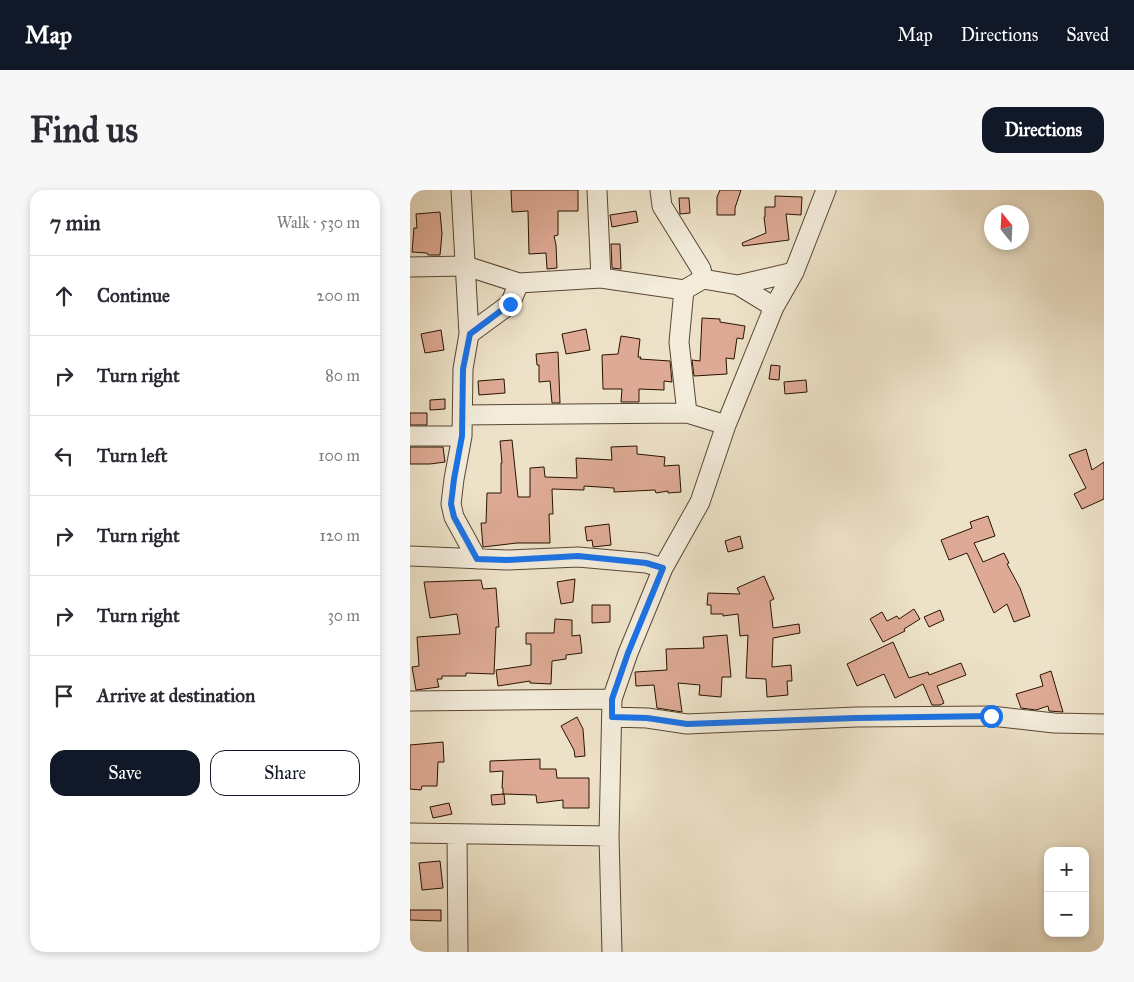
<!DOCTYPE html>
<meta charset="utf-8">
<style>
body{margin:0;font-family:"IM FELL Great Primer",serif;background:#f7f7f7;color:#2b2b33}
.controls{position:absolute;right:15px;bottom:15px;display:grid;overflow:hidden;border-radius:10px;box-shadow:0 2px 8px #0003}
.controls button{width:45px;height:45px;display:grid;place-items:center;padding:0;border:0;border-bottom:1px solid #e1e1e2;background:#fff;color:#2b2b33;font:25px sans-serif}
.compass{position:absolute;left:574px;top:15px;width:45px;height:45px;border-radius:50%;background:#fff;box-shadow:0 2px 8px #0003;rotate:342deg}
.stop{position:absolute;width:15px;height:15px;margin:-11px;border:4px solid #1a73e8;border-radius:50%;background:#fff}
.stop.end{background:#1a73e8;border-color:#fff;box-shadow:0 1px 5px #0008}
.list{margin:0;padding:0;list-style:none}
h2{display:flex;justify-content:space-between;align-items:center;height:65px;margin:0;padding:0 20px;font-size:21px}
h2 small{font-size:16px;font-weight:400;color:#7c7c81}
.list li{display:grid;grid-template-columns:32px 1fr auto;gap:15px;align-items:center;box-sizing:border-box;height:80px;padding:0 20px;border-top:1px solid #e1e1e2}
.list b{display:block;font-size:19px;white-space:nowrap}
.list em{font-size:16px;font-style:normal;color:#7c7c81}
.actions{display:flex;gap:10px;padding:15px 20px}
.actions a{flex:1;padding:11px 0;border:1px solid #111827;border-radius:15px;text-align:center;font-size:18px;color:#111827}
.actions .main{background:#111827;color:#fff}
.icon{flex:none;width:28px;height:28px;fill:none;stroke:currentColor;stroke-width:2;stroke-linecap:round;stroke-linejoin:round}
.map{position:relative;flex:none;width:694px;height:762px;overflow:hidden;border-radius:15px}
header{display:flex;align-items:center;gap:30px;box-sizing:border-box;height:70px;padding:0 25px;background:#111827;color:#fff}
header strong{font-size:24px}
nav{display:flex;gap:28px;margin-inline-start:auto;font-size:18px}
.intro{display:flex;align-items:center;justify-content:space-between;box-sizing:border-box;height:120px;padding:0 30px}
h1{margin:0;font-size:35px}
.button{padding:12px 22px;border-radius:15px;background:#111827;color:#fff;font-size:18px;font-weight:700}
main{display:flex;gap:30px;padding:0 30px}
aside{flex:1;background:#fff;border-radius:15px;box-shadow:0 2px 8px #0003}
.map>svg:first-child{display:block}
.building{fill:#deaa95;stroke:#281300}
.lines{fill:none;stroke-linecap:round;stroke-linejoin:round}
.minor-casing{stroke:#594732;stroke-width:21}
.minor{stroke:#f3ecdb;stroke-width:19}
.route{stroke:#1a73e8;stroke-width:6}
</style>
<header>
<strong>Map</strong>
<nav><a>Map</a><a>Directions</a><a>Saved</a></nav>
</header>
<div class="intro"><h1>Find us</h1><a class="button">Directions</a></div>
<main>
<aside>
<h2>7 min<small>Walk · 530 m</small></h2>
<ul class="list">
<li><svg class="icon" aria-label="ahead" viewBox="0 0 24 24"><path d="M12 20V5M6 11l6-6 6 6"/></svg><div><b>Continue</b></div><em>200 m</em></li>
<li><svg class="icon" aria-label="right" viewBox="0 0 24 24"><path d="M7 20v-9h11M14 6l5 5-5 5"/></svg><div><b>Turn right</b></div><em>80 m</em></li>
<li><svg class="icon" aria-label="left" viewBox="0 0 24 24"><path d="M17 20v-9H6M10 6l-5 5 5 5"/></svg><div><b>Turn left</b></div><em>100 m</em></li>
<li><svg class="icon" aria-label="right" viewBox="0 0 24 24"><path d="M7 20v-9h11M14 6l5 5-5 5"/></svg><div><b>Turn right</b></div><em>120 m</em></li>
<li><svg class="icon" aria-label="right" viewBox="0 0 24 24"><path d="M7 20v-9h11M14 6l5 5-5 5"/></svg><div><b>Turn right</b></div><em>30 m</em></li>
<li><svg class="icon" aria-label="arrive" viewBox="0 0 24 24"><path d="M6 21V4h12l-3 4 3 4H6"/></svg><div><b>Arrive at destination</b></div></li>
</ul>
<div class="actions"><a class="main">Save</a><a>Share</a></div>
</aside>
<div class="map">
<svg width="694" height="762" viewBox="0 0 694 762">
<rect width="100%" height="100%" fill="#ede2c8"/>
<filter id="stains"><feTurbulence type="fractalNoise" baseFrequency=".004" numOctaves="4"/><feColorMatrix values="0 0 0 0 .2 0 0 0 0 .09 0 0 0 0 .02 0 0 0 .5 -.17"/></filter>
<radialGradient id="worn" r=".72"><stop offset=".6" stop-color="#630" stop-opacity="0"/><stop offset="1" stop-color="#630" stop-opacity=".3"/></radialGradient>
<path class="building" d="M101 0H168V21H148V45L144 46 146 55 147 78 137 79 136 63 119 64 118 21 102 22Z
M310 0H331L325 18V25H307V7Z
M365 6 392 7 391 25 376 24 379 50 333 56 332 53 356 43 354 27H355V17H365Z
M269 8H279L280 23 270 24Z
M226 21 228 32 202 37 200 25Z
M30 22 32 44 30 65H18L17 63 2 62 4 38H7L6 24Z
M201 54H210L211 79 202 78Z
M292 128 310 129V132L335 136 333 149 327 148 324 169 316 168 317 184 284 186 282 170 290 171Z
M176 139 180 160 156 164 152 144Z
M31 140 34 160 15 163 11 144Z
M211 146 230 149 228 167H231L230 169 260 171 262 192 254 191V200L229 199V212H211L212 199H193L192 165 208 164Z
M148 162 150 213H142L140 191 129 192V175H127L126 164Z
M361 175 370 176 369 190 359 189Z
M94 189 95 203 69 205 68 191Z
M396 190 397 202 375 204 374 192Z
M35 209V219L20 220V210Z
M0 223H17V235H0Z
M102 250 108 307H120V278L134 277 135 287 167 288 166 268 202 270 201 257 227 256V264L255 267 254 276 269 275 271 302 258 303V301L246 303 245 300 204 302V298L174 296V300L142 299 143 324H139L140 353H107L73 357 71 333H76L77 303H91V273H92L90 251Z
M0 257H33L35 272 20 274H0Z
M676 259 682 280 694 272V309L672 319 664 304 676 298 659 265Z
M578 326 585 346 564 353 573 372 594 363 599 373 597 374 610 398 620 426 604 432 597 414 584 423 557 363 539 370 531 350 562 338 560 332Z
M199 334 201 355 183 357 182 350 177 351 175 337Z
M330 346 333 358 318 362 315 351Z
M354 386 364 409 360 411 363 438 389 434 390 443 363 448 362 477 381 475 382 491H377L378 505 357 507 356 489 336 488 338 445 330 446 328 424 313 426V424H301V415H297L298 403 330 404 327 398Z
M165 389 163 412 151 414 147 392Z
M71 390 73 399 86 398 89 437H86L84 484 56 483V486H32V489H27L29 497 6 500 2 477 9 476 7 447 50 444 47 424 20 428 14 392Z
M182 415H200V432L182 433Z
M504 419 510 429 494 439 495 441 473 452 460 429 472 422 477 431 487 426 489 429Z
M530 420 534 430 519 437 514 427Z
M145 429 162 430V446L170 445 172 463 156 465V469L142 471 141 494 120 493V491L88 496 86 480 121 475V454H116V443H144Z
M317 445 321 487H312L311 507 289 505 290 495 268 493 272 522 247 518 244 495 226 496 225 482 257 480 256 459 294 458 293 447Z
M483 452 499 488 518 482 519 485 551 473 556 485 527 496 534 513 530 515H522L513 494 485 508 474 484 447 496 437 474Z
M641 481 653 522 639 521 638 516 626 520 611 518 606 504 633 496 630 485Z
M167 527 173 539 175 566 165 567 164 560 151 536Z
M33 552 34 572H28L27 596H12L11 600 0 599V555Z
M130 569V579H146L147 588H179V618H153V610L127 613 126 605 93 604V598H92L93 581 80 582V571Z
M94 604 95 614 82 615 81 605Z
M39 613 42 624 23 628 20 617Z
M30 671 33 698 12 700 9 673Z
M0 720H31V731L0 730Z"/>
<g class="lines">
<defs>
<path id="minor" d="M51 0 59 144 53 179 52 246 44 289 41 314 44 327 67 369
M187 0 191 88
M250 0 252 16 291 79 293 89
M0 77 56 76 109 93 191 88 274 100 293 89 328 95 364 117
M328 95 384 82
M274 100 269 152 277 223
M59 144 100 114 109 93
M53 225 277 223 316 235
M0 246H52
M0 366 97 370 168 367 236 373 253 378
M0 511 202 509
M202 527 237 528 277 534 446 527 581 526 644 533 694 534
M0 643 199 646 202 762
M47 644 48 762
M199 646 202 509 218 463 253 378 290 312 316 235 364 117 384 82 416 0"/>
</defs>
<use href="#minor" class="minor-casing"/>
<use href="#minor" class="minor"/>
</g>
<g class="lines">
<path class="route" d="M100 114 60 144 53 179 52 246 44 289 41 314 44 327 67 369 97 370 168 366 236 373 253 378 218 463 202 509V527L237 528 277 534 446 528 581 526"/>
</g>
<rect width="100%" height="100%" filter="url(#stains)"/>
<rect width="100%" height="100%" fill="url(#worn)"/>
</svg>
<div class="controls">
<button>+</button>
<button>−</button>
</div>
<svg class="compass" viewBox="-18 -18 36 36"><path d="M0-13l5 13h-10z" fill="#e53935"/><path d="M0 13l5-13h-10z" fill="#7c7c81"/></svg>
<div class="stop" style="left:581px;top:526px"></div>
<div class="stop end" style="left:100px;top:114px"></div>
</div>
</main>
